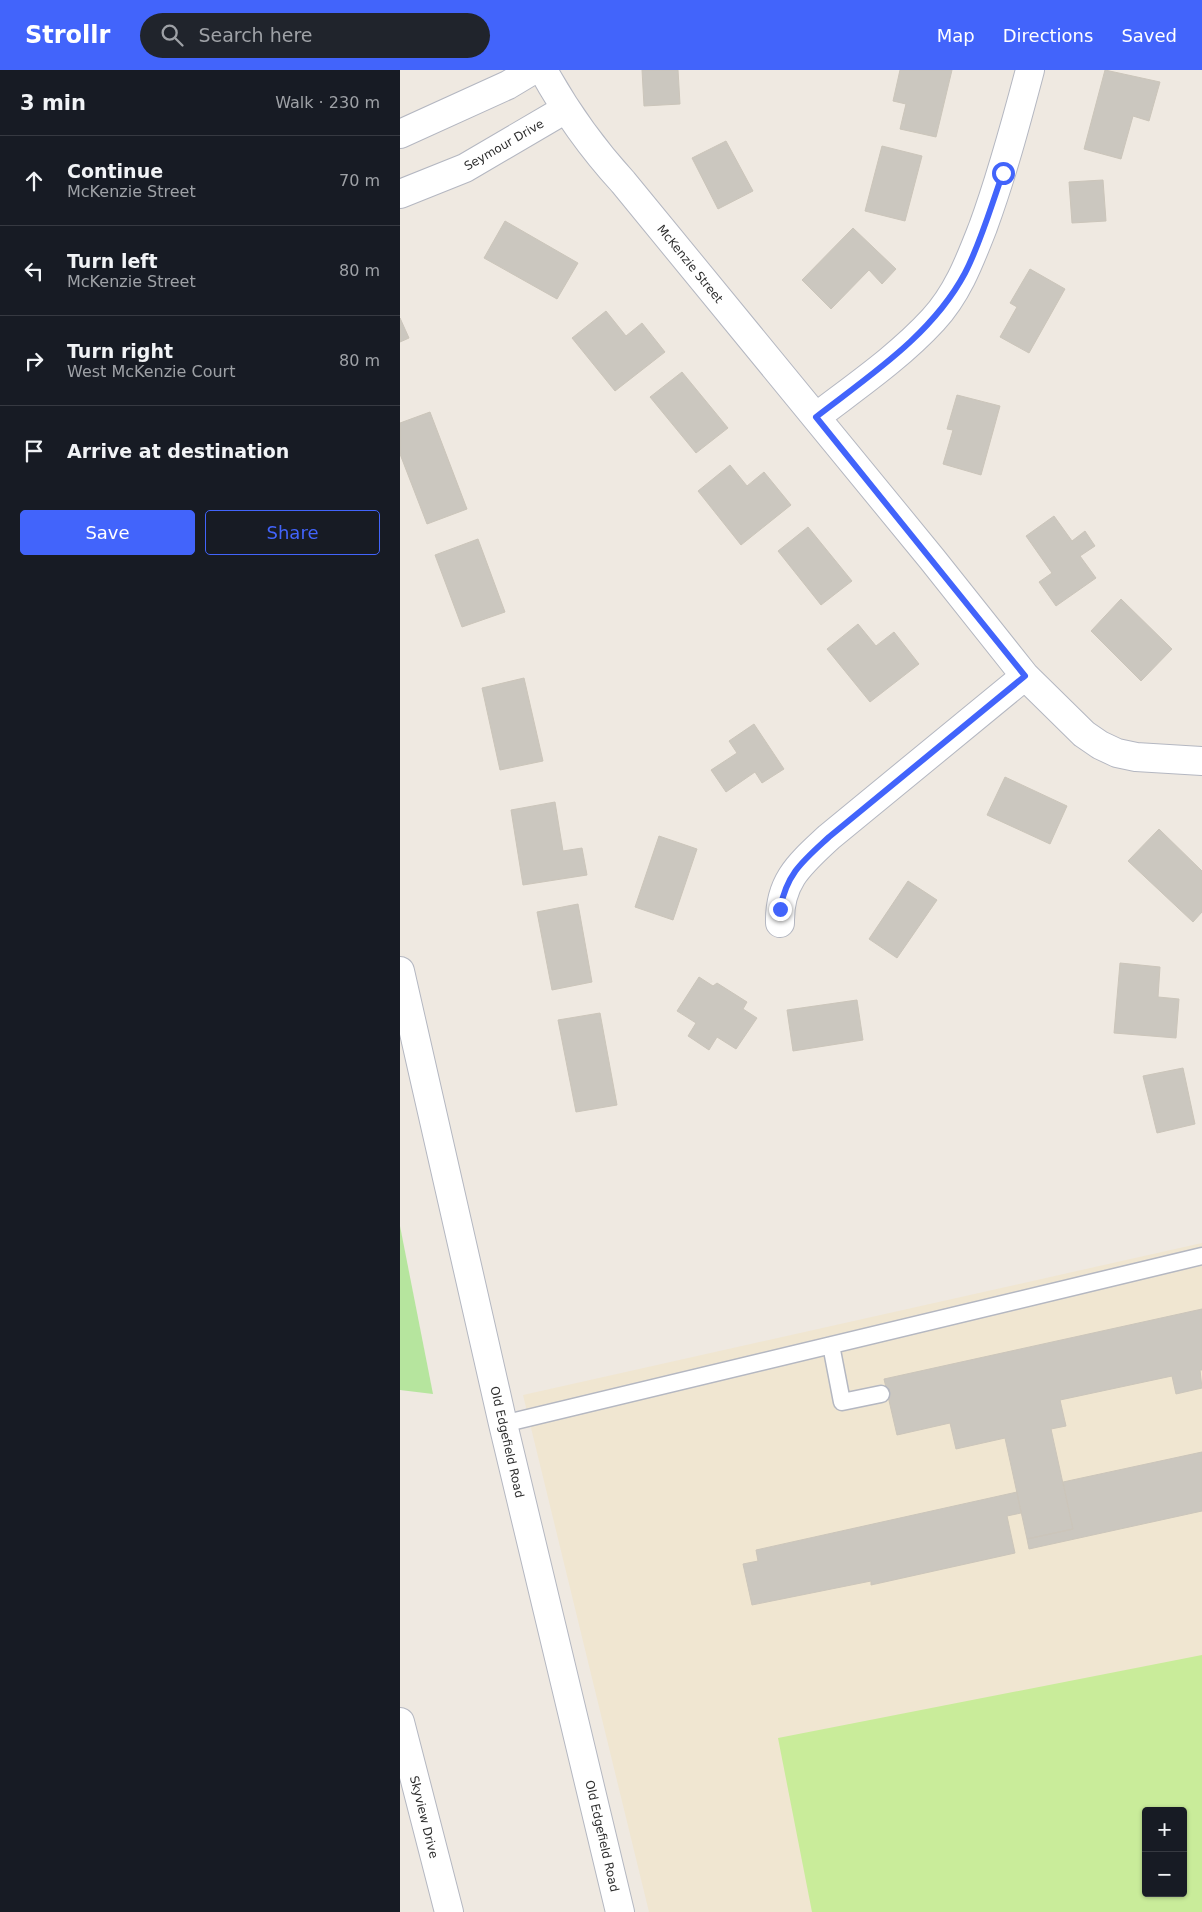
<!DOCTYPE html>
<meta charset="utf-8">
<style>
body{margin:0;font-family:"DejaVu Sans",sans-serif;background:#20242c;color:#f1f3f6}
.controls{position:absolute;right:15px;bottom:15px;display:grid;overflow:hidden;border-radius:5px;box-shadow:0 1px 4px #0004}
.controls button{width:45px;height:45px;display:grid;place-items:center;padding:0;border:0;border-bottom:1px solid #363941;background:#171b24;color:#f1f3f6;font:25px sans-serif}
.stop{position:absolute;width:15px;height:15px;margin:-11px;border:4px solid #4264fb;border-radius:50%;background:#fff}
.stop.end{background:#4264fb;border-color:#fff;box-shadow:0 1px 5px #0008}
.list{margin:0;padding:0;list-style:none}
h2{display:flex;justify-content:space-between;align-items:center;height:65px;margin:0;padding:0 20px;font-size:21px}
h2 small{font-size:16px;font-weight:400;color:#9ea1a6}
.list li{display:grid;grid-template-columns:32px 1fr auto;gap:15px;align-items:center;box-sizing:border-box;height:90px;padding:0 20px;border-top:1px solid #363941}
.list b{display:block;font-size:19px;white-space:nowrap}
.list p{margin:0;font-size:16px;white-space:nowrap;color:#9ea1a6}
.list em{font-size:16px;font-style:normal;color:#9ea1a6}
.actions{display:flex;gap:10px;padding:15px 20px}
.actions a{flex:1;padding:11px 0;border:1px solid #4264fb;border-radius:5px;text-align:center;font-size:18px;color:#4264fb}
.actions .main{background:#4264fb;color:#fff}
.icon{flex:none;width:28px;height:28px;fill:none;stroke:currentColor;stroke-width:2;stroke-linecap:round;stroke-linejoin:round}
.map{position:relative;flex:none;width:802px;height:1842px;overflow:hidden}
header{display:flex;align-items:center;gap:30px;box-sizing:border-box;height:70px;padding:0 25px;background:#4264fb;color:#fff}
header strong{font-size:24px}
nav{display:flex;gap:28px;margin-inline-start:auto;font-size:18px}
.search{width:350px;height:45px;background:#20242c;display:flex;align-items:center;gap:12px;box-sizing:border-box;padding:0 18px;border-radius:28px;color:#9ea1a6;font-size:19px}
main{display:flex}
aside{flex:1;background:#171b24}
.map>svg:first-child{display:block}
.education{fill:#f0e6d1;fill-rule:evenodd}
.green{fill:#b6e59e}
.pitch{fill:#c9ec9a;fill-rule:evenodd}
.building{fill:#cbc7bf;stroke:#cbc5ba}
.lines{fill:none;stroke-linecap:round;stroke-linejoin:round}
.lane-casing{stroke:#b4b7c1;stroke-width:19}
.street-casing{stroke:#b4b7c1;stroke-width:30}
.secondary-casing{stroke:#b4b7c1;stroke-width:30}
.lane{stroke:#fff;stroke-width:16}
.street{stroke:#fff;stroke-width:28}
.secondary{stroke:#fff;stroke-width:28}
.route{stroke:#4264fb;stroke-width:6}
.labels{text-anchor:middle;stroke-width:4.5;stroke-linejoin:round;paint-order:stroke}
.street-label{font-size:12px;fill:#2e2e2e;stroke:#fff}
</style>
<header>
<strong>Strollr</strong>
<div class="search"><svg class="icon" aria-label="search" viewBox="0 0 24 24"><circle cx="10" cy="10" r="6"/><path d="M15 15l6 6"/></svg>Search here</div>
<nav><a>Map</a><a>Directions</a><a>Saved</a></nav>
</header>
<main>
<aside>
<h2>3 min<small>Walk · 230 m</small></h2>
<ul class="list">
<li><svg class="icon" aria-label="ahead" viewBox="0 0 24 24"><path d="M12 20V5M6 11l6-6 6 6"/></svg><div><b>Continue</b><p>McKenzie Street</p></div><em>70 m</em></li>
<li><svg class="icon" aria-label="left" viewBox="0 0 24 24"><path d="M17 20v-9H6M10 6l-5 5 5 5"/></svg><div><b>Turn left</b><p>McKenzie Street</p></div><em>80 m</em></li>
<li><svg class="icon" aria-label="right" viewBox="0 0 24 24"><path d="M7 20v-9h11M14 6l5 5-5 5"/></svg><div><b>Turn right</b><p>West McKenzie Court</p></div><em>80 m</em></li>
<li><svg class="icon" aria-label="arrive" viewBox="0 0 24 24"><path d="M6 21V4h12l-3 4 3 4H6"/></svg><div><b>Arrive at destination</b></div></li>
</ul>
<div class="actions"><a class="main">Save</a><a>Share</a></div>
</aside>
<div class="map">
<svg width="802" height="1842" viewBox="0 0 802 1842">
<rect width="100%" height="100%" fill="#efe9e1"/>
<path class="education" d="M802 1173V1842H249L123 1325ZM746 1741H783V1823H746Z"/>
<path class="green" d="M0 1156 33 1324 0 1320Z"/>
<path class="pitch" d="M802 1585V1842H412L378 1668ZM746 1741H783V1823H746Z"/>
<path class="building" d="M242 0H278L280 34 244 36Z
M500 0H552L536 67 500 59 506 34 493 31Z
M705 0 760 12 749 51 733 46 721 89 684 79Z
M326 71 353 121 318 139 292 88Z
M482 76 522 86 505 151 465 141Z
M703 110 706 151 672 153 669 112Z
M105 151 178 193 157 229 84 188Z
M453 158 496 199 482 214 469 200 431 239 402 210Z
M630 199 665 219 629 283 600 267 617 237 610 233Z
M206 241 226 266 242 253 265 282 215 321 172 268Z
M0 248 9 268 0 272Z
M282 302 328 358 296 383 250 327Z
M557 325 600 336 581 405 543 394 553 360 547 359Z
M30 342 67 439 27 454 0 384V353Z
M330 395 347 416 364 402 391 435 341 475 298 421Z
M654 446 672 471 685 461 695 476 680 486 696 508 656 536 639 512 652 503 626 466Z
M408 457 452 511 421 535 378 481Z
M78 469 105 542 62 557 35 485Z
M721 529 772 579 741 611 691 561Z
M458 554 476 576 494 562 519 594 470 632 427 579Z
M124 608 143 691 100 700 82 618Z
M354 654 384 699 362 713 355 702 326 722 311 700 337 683 329 671Z
M605 707 667 736 650 774 587 745Z
M155 732 163 781 182 778 187 805 123 815 111 740Z
M759 759 802 801V842L793 852 728 791Z
M259 766 297 779 273 850 235 837Z
M508 811 537 830 497 888 469 869Z
M178 834 192 912 152 920 137 842Z
M720 893 760 897 758 927 779 929 776 968 714 963Z
M299 907 313 916 317 913 347 932 343 939 357 948 336 979 317 967 309 980 288 966 296 953 277 941Z
M457 930 463 970 393 981 387 940Z
M200 943 217 1035 176 1042 158 950Z
M783 998 795 1054 757 1063 743 1006Z
M802 1239V1300H800L802 1318 776 1324 772 1306 660 1330 666 1356 651 1359 673 1459 627 1469 605 1368 556 1379 550 1353 497 1365 484 1309Z
M802 1382V1441L629 1479 627 1469 673 1459 663 1412Z
M617 1422 621 1443 607 1446 615 1483 471 1515V1511L352 1535 343 1494 358 1491 356 1480Z"/>
<g class="lines">
<defs>
<path id="lane" d="M431 1275 442 1332 481 1324
M103 1354 802 1186"/>
<path id="street" d="M143 0C166 42 191 77 223 112L532 489 625 606 684 664 700 675 717 683 736 687 802 691
M0 64 108 15 133 0
M0 124 65 98 164 40
M416 347C455 317 499 287 533 250 558 223 570 190 583 157 602 105 616 53 630 0
M380 853C379 811 400 794 429 767L625 606
M0 1652 49 1842"/>
<path id="secondary" d="M0 901 103 1354 220 1842"/>
</defs>
<use href="#lane" class="lane-casing"/>
<use href="#street" class="street-casing"/>
<use href="#secondary" class="secondary-casing"/>
<use href="#lane" class="lane"/>
<use href="#street" class="street"/>
<use href="#secondary" class="secondary"/>
</g>
<g class="lines">
<path class="route" d="M380 839C387 803 403 791 429 767L625 606 416 347C470 305 532 265 565 203 581 172 591 136 603 103"/>
</g>
<g class="labels">
<g class="street-label">
<text transform="translate(104 75) rotate(-30)" y="4">Seymour Drive</text>
<text transform="translate(290 194) rotate(51)" y="4">McKenzie Street</text>
<text transform="translate(107 1372) rotate(77)" y="4">Old Edgefield Road</text>
<text transform="translate(24 1747) rotate(76)" y="4">Skyview Drive</text>
<text transform="translate(202 1766) rotate(77)" y="4">Old Edgefield Road</text>
</g>
</g>
</svg>
<div class="controls">
<button>+</button>
<button>−</button>
</div>
<div class="stop" style="left:603px;top:103px"></div>
<div class="stop end" style="left:380px;top:839px"></div>
</div>
</main>
